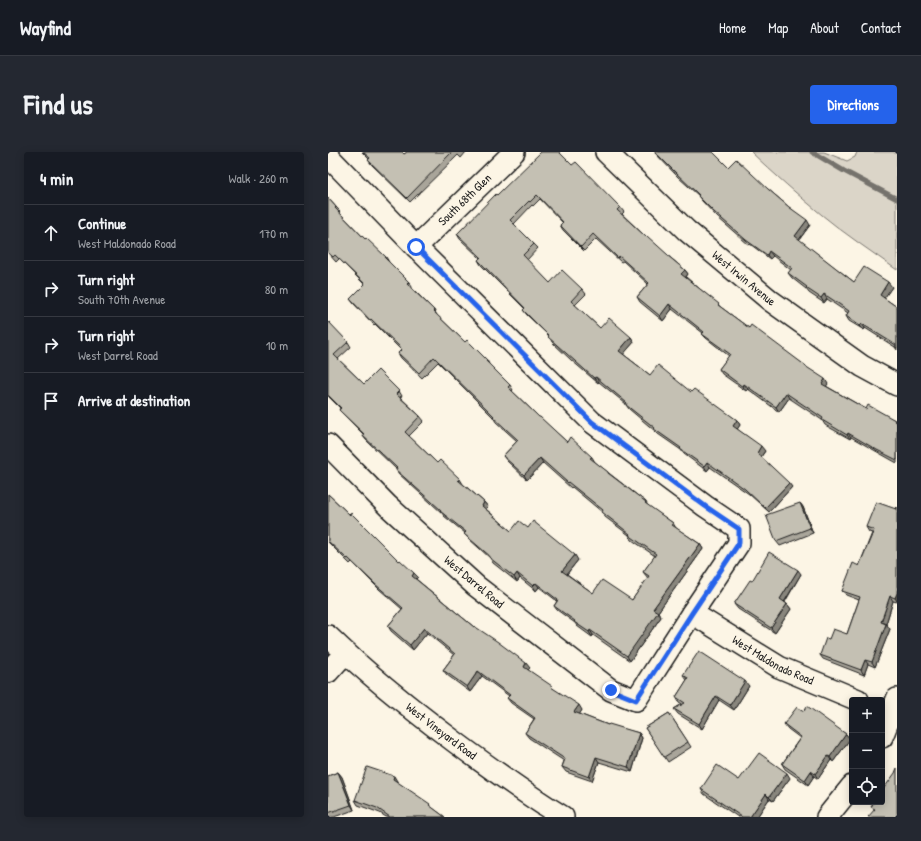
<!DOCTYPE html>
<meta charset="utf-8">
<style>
body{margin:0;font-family:"Patrick Hand",sans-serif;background:#242831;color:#f1f3f6}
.controls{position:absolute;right:12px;bottom:12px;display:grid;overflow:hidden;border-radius:4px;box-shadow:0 2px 10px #0003}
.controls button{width:36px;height:36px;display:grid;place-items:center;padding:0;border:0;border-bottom:1px solid #363941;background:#171b24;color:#f1f3f6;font:20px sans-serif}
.stop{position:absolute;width:12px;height:12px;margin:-9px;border:3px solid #2563eb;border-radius:50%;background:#fff}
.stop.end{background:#2563eb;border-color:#fff;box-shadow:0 1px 4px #0008}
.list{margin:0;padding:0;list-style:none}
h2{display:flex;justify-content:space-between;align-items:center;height:52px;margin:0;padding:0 16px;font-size:17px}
h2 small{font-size:13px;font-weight:400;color:#9ea1a6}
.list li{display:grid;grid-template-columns:26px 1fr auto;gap:12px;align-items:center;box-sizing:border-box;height:56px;padding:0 16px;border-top:1px solid #363941}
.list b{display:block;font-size:15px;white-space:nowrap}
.list p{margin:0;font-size:13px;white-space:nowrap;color:#9ea1a6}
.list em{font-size:13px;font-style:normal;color:#9ea1a6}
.icon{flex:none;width:22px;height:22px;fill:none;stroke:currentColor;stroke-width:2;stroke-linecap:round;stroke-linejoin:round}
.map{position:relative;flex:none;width:569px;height:665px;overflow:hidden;border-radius:4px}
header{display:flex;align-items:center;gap:24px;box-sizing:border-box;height:56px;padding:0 20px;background:#171b24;border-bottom:1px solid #363941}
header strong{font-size:19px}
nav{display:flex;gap:22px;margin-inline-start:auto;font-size:14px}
.intro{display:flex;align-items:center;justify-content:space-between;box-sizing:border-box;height:96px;padding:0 24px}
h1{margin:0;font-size:28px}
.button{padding:10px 18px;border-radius:4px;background:#2563eb;color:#fff;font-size:14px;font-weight:700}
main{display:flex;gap:24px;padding:0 24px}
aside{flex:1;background:#171b24;border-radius:4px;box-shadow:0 2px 10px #0003}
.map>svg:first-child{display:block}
.green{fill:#dbd5c8;stroke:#7c7872}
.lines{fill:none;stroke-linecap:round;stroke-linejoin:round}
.stream{stroke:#75726c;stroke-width:5}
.minor-casing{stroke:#1c1c1c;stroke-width:24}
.minor{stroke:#fcf5e5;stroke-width:21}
.wall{fill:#a9a59a;stroke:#1c1c1c}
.shaded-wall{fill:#89867d;stroke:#1c1c1c}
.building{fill:#c4c0b3;stroke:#1c1c1c}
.route{stroke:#2563eb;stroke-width:5}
.labels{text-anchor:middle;stroke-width:3.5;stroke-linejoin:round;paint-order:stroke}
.street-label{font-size:12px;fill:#1c1c1c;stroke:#fcf5e5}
</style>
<header>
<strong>Wayfind</strong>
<nav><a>Home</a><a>Map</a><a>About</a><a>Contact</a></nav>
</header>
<div class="intro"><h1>Find us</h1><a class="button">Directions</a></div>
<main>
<aside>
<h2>4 min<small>Walk · 260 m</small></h2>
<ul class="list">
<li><svg class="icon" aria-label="ahead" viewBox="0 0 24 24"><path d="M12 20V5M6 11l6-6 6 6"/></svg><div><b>Continue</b><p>West Maldonado Road</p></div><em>170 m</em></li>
<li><svg class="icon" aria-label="right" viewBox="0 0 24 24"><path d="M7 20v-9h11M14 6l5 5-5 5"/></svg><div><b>Turn right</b><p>South 70th Avenue</p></div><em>80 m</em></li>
<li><svg class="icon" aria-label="right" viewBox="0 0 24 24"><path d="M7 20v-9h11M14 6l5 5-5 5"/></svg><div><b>Turn right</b><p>West Darrel Road</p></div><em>10 m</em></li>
<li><svg class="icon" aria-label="arrive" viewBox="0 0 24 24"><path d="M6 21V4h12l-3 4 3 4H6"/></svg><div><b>Arrive at destination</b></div></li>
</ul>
</aside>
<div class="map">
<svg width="569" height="665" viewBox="0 0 569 665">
<rect width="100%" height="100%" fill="#fcf5e5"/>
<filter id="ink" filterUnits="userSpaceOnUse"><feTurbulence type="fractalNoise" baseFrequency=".025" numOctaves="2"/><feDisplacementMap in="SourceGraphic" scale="8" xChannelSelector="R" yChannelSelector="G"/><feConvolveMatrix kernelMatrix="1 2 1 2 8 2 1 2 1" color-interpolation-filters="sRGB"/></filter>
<g filter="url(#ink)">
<path class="green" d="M423 0H496L519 9 527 5 529 0H565L569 2V118C544 100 518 83 494 63 470 43 446 22 423 0Z"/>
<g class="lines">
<path class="stream" d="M484 0 516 19 569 47"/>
<defs>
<g id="minor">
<path id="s1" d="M278 0 359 79 443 149 534 214 569 233"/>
<path d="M0 4 88 95 264 270 377 354 411 377V391L364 461 308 548 283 538 148 434 60 354 0 293"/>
<path id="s2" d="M88 95 186 0"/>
<path id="s3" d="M364 461 451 515 530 548"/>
<path id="s4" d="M0 484C39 522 83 557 127 590 162 616 198 642 235 665"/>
<path d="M0 520 17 501"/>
<path d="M554 585 569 547"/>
<path d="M499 665 524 634"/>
</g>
</defs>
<use href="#minor" class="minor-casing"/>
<use href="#minor" class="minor"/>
</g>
<path class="wall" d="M34 0H74L76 2 79 0H138L133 6 130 3 82 50 44 13 40 8 41 7Z
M326 0H385L400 15 440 37 482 73 471 88 526 130 564 135 556 146 569 155V198L567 195 537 176 536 178 521 169 518 164 520 161 499 147 496 151 481 141 478 137 464 126 460 121 463 118 445 104 442 107 422 92 421 93 389 65 374 49 370 44H371L350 25Z
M244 13 292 55 296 60 294 62 318 85 357 118 360 122 358 125 394 156 421 176 478 214 479 216 500 232 498 234 538 257 567 268 569 271V311L553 302 523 285 522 287 497 273 494 268 461 246 451 260 420 237 418 239 394 222 391 217 401 204 378 186 374 182 375 181 344 157 335 169 312 150 309 145 320 132 295 109 293 110 268 87 256 99 235 78 232 73 235 71 212 47 205 54 204 53 186 72 210 96 199 108 222 131 254 137 258 142 247 153 272 176 303 185 306 190 295 202 322 223 363 240 409 268 412 273 409 277 437 299 433 305 464 335 441 360 421 342 382 315 379 319 356 302 353 298 330 282 327 279 301 257 298 253V252L271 230 270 231 243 208 224 190 221 184 199 163 195 158 197 157 153 113 150 108 152 106 132 87 129 82 169 43Z
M0 46 8 55 12 59 11 60 37 87 58 105 61 110 81 130 84 135V136L106 158 109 163 137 190 159 208 162 214 182 233 185 238 184 239 211 265 239 290 264 305 267 310 282 322 318 350 320 354 345 371 348 376 372 392 375 397 330 460 333 465 302 509 265 483 264 485 249 474 247 471 229 458 226 454 229 449 211 435 208 439 192 426 189 430 165 411 162 406 140 386 136 382 137 381 116 364 114 361 71 322 68 318V317L38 288 34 283 35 282 11 258 12 256 0 244V171L20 190 23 195 10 207 36 232 71 239 74 244 72 245 92 264 96 269 81 284 109 311 132 327 135 332 156 350 160 355 158 357 183 379 200 376 250 408 239 422 265 441 304 448 320 426 315 420 327 404 304 388 301 383 277 365 274 360 244 335 243 336 215 311 199 328 179 309 175 304 189 289 168 270 165 265 110 210 94 226 73 206 70 201 73 198 47 172 46 173 26 152 22 147 37 133 11 107 8 110 0 101Z
M0 342 22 363 71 409 90 425 88 427 146 475 202 516 200 518 254 558 251 562 280 573 311 581 314 586 304 620 271 610 264 629 238 620 234 615 236 609 201 586 197 581 206 567 183 551 179 546 181 544 154 524 142 540 119 523 115 518 126 503 99 481 85 498 63 479 60 474 74 457 51 437 24 410 22 412 0 390Z
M472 351 475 355 485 381 452 394 448 389Z
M569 355V450L565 449 558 472 562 477 547 515 540 512 536 523 495 507 492 503 501 487 519 482 531 448 518 443 514 439 531 414 544 381 541 380 538 375 568 357Z
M473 422 457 450 459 452 463 457 447 481 410 457 406 452 424 429Z
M355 523 421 534 406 558 391 548 374 577 350 562 346 557 354 552 351 550 348 545 359 528Z
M476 559 518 582 522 587 505 610 503 608 490 627 486 624 480 633 457 617 454 612 472 586 460 577 456 572Z
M341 561 363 595 340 610 317 576Z
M10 620 14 625 26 658 6 665H0V624Z
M462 626 445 649 441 647 429 665H410L376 642 373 637 411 628Z
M69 629V630L117 665H58L52 661 30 653 27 648Z"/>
<path class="shaded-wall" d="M479 68 482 73 470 89 467 84Z
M441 99 445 104 442 107 439 103Z
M357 118 360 122 356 127 353 122Z
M560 130 564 135 555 148 552 143Z
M496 142 499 147 496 151 493 146Z
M341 152 344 157 335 169 332 164Z
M534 172 537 176 536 178 532 174Z
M303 185 306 190 294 204 291 199Z
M268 225 271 230 270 231 266 226Z
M497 227 500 232 497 236 494 232Z
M416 232 420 237 418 239 415 235Z
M458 241 461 246 451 260 448 255Z
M409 268 412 273 408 279 405 274Z
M520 281 523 285 522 287 519 283Z
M433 294 437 299 432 306 429 301Z
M212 306 215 311 199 328 196 323Z
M379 310 382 315 379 319 376 314Z
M461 331 464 335 441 360 437 356Z
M156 350 160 355 157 358 154 354Z
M472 351 475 355 485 381 482 376Z
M372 392 375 397 330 460 333 465 302 509 299 504 325 457Z
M247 403 250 408 238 423 234 419Z
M470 418 473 422 455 452 452 447Z
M86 421 90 425 87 428 84 424Z
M189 421 192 426 189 430 186 425Z
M208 431 211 435 208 439 205 434Z
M569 441V449L567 446Z
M562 444 565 449 557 475 553 470Z
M459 452 463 457 447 481 443 476Z
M558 472 562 477 547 515 544 510Z
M96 476 99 481 85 498 82 493Z
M262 478 265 483 264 485 261 480Z
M537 508 540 512 536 523 533 518Z
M198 511 202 516 199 519 196 515Z
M150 519 154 524 142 540 139 535Z
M417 529 421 534 406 558 402 553Z
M388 544 391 548 374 577 371 572Z
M251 553 254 558 250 565 246 560Z
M311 581 314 586 304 620 300 615Z
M518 582 522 587 505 610 502 605Z
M500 604 503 608 490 627 487 622Z
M268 605 271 610 264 629 261 625Z
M483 619 486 624 480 633 477 628Z
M10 620 14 625 26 658 23 653Z
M459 621 462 626 445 649 441 645Z
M66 624 69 629V632L65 627Z
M438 642 441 647 429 665H422Z"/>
<path class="building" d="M35 0H74L76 2 79 0H124L79 46 40 8 42 6Z
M213 0H231L244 13 248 10 292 55 289 58 318 85 319 84 340 103H339L357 118 353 122 391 152 390 153 421 176 423 173 478 214H477L497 227 494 232 538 257 540 253 567 268 566 269 569 271V308L549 298 520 281 519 283 494 268 495 266 458 241 448 255 416 232 415 235 391 217 402 202 374 182 376 180 341 152 332 164 309 145 321 131 291 104 290 106 265 82 253 95 232 73 235 70 209 43 202 50 201 49 182 68 206 92 195 103 222 131 234 118 254 137 243 149 272 176 281 166 303 185 291 199 322 223 330 213 363 240 366 237 409 268 405 274 433 294 429 301 461 331 437 356 417 337 379 310 376 314 352 297 353 296 326 277 327 276 298 253 299 251 268 225 266 226 220 185 221 184 195 158 197 156 150 108 153 105 129 82 168 42 169 43Z
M327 0H385L400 15 408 7 440 37 461 55 479 68 467 84 526 130 536 115 560 130 552 143 569 155V196L567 195 568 193 534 172 532 174 518 164 521 159 511 152 496 142 493 146 478 136 479 135 460 121 464 116 441 99 439 103 418 88 386 60 370 44 371 43 347 20Z
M0 46 8 55 7 56 37 87 38 86 58 105 57 106 81 130 79 132 106 158 105 159 137 190 139 188 159 208 158 209 182 233 180 235 211 265H212L239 290 242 285 264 305 262 306 280 320V321L318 350 317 351 345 371 344 373 372 392 325 457 330 460 299 504 262 478 261 480 246 470 247 469 226 454 230 448 208 431 205 434 189 421 186 425 162 406 163 405 136 382 138 380 112 359 113 358 68 318 69 316 34 283 36 282 11 258 13 256 0 243V171L1 170 20 190 6 203 36 232 50 218 71 239 68 242 92 264 77 280 109 311 112 308 132 327 130 328 156 350 154 354 183 379 191 369 200 376 205 369 247 403 234 419 265 441 274 428 304 448 321 424 315 420 328 402 301 383 302 382 274 360 275 358 240 330V331L212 306 196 323 175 304 190 288 165 265 166 264 106 205 91 221 70 201 74 197 43 167 42 168 22 147 37 132 7 103 5 105 0 100Z
M0 342 22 363 23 361 71 409 72 408 86 421 84 424 146 475V474L170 490 198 511 196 515 224 534 223 535 251 553 246 560 280 573 281 572 311 581 300 615 268 605 261 625 234 615 237 607 197 581 207 566 179 546 182 543 150 519 139 535 115 518 127 502 96 476 82 493 60 474 75 456 47 432 20 406 19 407 0 389Z
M548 350 568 357 569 355V441L567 446 562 444 553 470 558 472 544 510 537 508 533 518 492 503 498 486 501 487 505 477 519 482 532 445 514 439 525 411 531 414 546 378 538 375Z
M472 351 482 376 448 389 438 363Z
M441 400 470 418 452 447 459 452 443 476 406 452 422 428 424 429Z
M371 499 417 529 402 553 388 544 371 572 346 557 357 551 348 545 360 526 355 523Z
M479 554 518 582 502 605 500 604 487 622 483 619 477 628 454 612 473 585 456 572 469 555 476 559Z
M341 561 360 590 336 605 317 576Z
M431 601 459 621 441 645 438 642 422 665H414L373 637 389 613 411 628Z
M39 615 66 624 65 627 102 652 101 653 117 665H62L49 656 27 648Z
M569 616V665H540L547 657 543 655 546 650H554V639L567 621Z
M10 620 23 653 0 661V624Z"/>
</g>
<g class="lines" filter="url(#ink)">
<path class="route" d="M88 95 264 270 377 354 411 377V391L364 461 308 548 283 538"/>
</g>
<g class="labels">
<g class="street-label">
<text dy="4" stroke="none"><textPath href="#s2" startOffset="68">South 68th Glen</textPath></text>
<text dy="4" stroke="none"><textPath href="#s1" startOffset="187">West Irwin Avenue</textPath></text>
<text transform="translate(146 430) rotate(40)" y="4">West Darrel Road</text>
<text dy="4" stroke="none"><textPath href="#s3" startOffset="94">West Maldonado Road</textPath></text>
<text dy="4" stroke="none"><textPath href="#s4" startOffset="148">West Vineyard Road</textPath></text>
</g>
</g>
</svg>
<div class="controls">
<button>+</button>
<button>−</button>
<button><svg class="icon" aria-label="locate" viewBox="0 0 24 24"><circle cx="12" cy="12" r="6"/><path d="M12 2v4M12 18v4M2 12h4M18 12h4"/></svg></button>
</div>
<div class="stop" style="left:88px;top:95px"></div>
<div class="stop end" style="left:283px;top:538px"></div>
</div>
</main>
